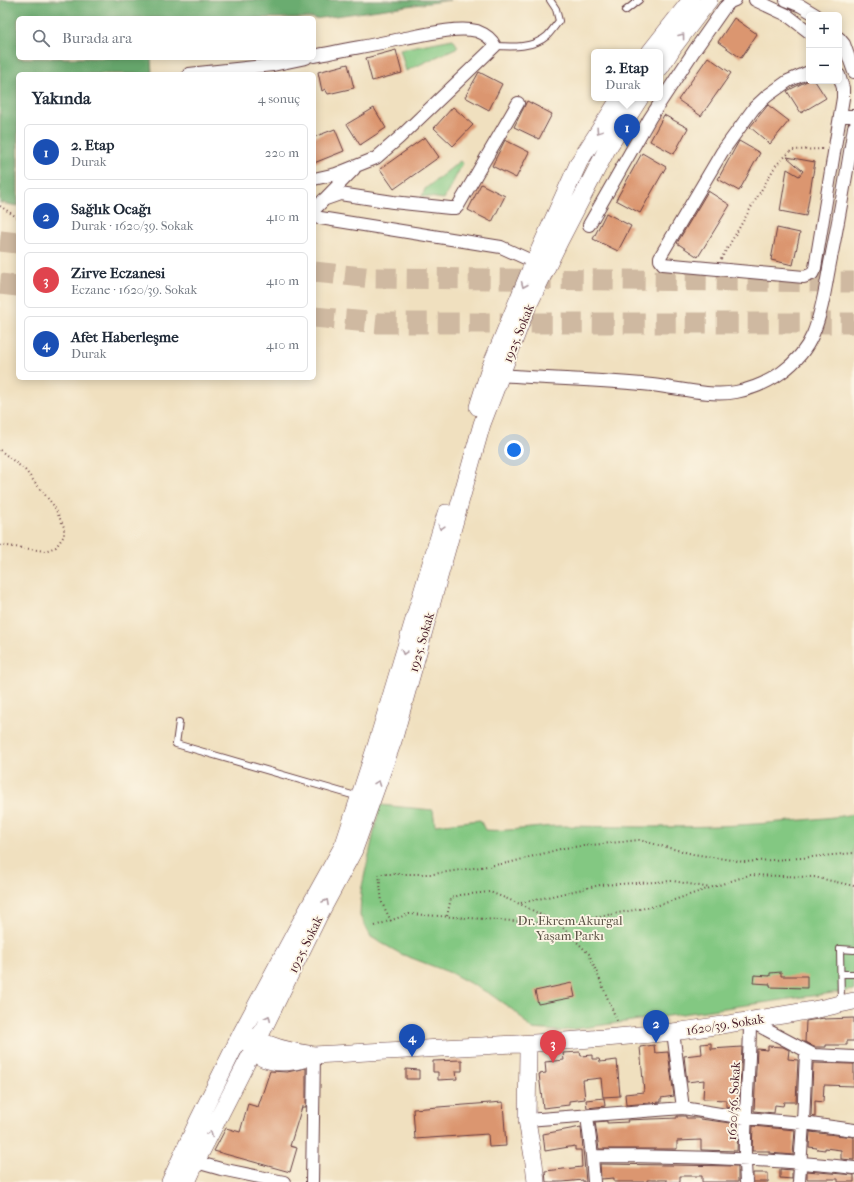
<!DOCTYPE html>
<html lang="tr">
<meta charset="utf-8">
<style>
body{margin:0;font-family:"IM FELL French Canon",serif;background:#f2f2f3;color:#1f2937}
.controls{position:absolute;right:12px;top:12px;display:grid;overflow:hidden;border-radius:6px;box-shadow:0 2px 10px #0003}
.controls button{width:36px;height:36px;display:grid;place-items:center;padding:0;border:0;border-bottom:1px solid #e0e1e3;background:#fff;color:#1f2937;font:20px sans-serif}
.you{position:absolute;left:514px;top:450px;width:14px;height:14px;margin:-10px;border:3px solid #fff;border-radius:50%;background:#1a73e8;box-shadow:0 0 0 6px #1a73e833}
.badge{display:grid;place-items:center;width:26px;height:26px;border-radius:50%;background:#1a73e8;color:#fff;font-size:13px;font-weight:700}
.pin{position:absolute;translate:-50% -33px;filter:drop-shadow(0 1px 2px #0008)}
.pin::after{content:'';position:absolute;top:21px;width:14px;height:12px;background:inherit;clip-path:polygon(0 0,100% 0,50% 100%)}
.popup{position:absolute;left:591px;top:49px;width:72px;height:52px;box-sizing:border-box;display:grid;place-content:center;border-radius:6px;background:#fff;filter:drop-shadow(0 1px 3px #0005);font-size:13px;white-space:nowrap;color:#747a83}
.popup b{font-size:15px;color:#1f2937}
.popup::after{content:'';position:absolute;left:50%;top:100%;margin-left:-8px;border:8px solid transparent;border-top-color:#fff}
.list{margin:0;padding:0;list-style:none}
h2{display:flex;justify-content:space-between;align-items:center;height:52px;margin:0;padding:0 16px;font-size:17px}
h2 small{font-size:13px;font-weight:400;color:#747a83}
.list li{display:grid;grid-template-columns:26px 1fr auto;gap:12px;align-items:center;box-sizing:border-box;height:56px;margin:0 8px 8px;padding:0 8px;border:1px solid #e0e1e3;border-radius:6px}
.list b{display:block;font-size:15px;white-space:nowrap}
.list p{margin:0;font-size:13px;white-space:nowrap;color:#747a83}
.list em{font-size:13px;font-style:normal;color:#747a83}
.icon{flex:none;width:22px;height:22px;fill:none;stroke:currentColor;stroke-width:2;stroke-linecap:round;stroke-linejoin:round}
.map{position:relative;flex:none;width:854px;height:1182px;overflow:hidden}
.search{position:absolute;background:#fff;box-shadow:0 2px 10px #0003;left:16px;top:16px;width:300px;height:44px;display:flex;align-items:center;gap:10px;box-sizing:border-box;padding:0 14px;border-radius:6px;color:#747a83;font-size:15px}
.panel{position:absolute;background:#fff;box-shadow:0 2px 10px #0003;left:16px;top:72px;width:300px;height:308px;border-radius:6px}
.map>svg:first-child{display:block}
.green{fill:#83c882;stroke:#667456}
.forest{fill:#6aac70;stroke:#5a664e}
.building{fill:#db9670}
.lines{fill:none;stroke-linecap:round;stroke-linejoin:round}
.motorway-tunnel{stroke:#cfb9a1;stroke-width:21;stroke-dasharray:21 10;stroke-linecap:butt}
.service-casing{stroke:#633c41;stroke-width:8}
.minor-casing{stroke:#633c41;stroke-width:14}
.secondary-casing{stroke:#633c41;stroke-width:18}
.path{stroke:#633c41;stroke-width:2;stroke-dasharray:1 3;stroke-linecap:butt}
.service{stroke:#fff;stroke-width:6}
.minor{stroke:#fff;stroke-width:12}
.secondary{stroke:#fff;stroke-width:17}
.oneway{stroke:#ae9aa0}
.labels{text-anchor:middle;stroke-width:3.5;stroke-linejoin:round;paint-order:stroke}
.street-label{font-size:13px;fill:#4a1f2b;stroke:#fcf5e5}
.park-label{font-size:13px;fill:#5b5245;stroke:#fcf5e5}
</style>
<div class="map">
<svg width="854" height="1182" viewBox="0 0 854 1182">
<rect width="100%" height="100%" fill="#fcf5e5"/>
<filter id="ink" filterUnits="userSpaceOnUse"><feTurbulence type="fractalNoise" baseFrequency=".025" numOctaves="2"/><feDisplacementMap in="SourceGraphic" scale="8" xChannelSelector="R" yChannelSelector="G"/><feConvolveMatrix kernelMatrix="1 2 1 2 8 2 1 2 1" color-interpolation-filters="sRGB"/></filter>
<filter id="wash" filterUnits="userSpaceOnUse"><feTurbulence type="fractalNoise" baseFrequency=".012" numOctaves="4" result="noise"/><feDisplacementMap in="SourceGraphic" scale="16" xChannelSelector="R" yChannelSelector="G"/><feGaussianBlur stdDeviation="0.9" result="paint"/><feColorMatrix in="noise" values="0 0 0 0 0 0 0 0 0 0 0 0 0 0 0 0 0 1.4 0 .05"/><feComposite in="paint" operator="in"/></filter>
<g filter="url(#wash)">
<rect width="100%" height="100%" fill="#f0e0bf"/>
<path class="green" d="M453 39 458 47 406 71 400 49Z
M460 161 463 163 444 199 422 196 425 189Z
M380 805 433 810 435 825 480 820 485 830C511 832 536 826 561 826 638 827 714 829 791 821 812 819 833 818 854 814V990L560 1031 531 1029 517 1013 490 994 451 973 401 954 371 937 360 916 361 891Z"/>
<path class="forest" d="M0 0H450L314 19V18H18V58H151L152 74H18V206L0 203Z"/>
<g id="blocks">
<path class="building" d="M734 18 757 34 741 58 718 42Z
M396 50 402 73 372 81 366 58Z
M708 57 731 73 701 116 678 100Z
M348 64 354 88 328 94 325 89 322 91 318 72Z
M479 72 502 84 489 110 465 97Z
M809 80 815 81 826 98 801 113 787 91Z
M527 101 552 114 539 139 514 127Z
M768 105 789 121 770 144 750 127Z
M453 107 473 125 453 146 434 128Z
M374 108 386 128 360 145 347 124Z
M664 115 688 128 674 154 650 141Z
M335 129 344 151 314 163V137Z
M425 137 439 157 394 189 380 169Z
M505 140 529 152 516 178 492 166Z
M739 141 760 153 739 191 718 179Z
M642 153 666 167 640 213 616 200Z
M787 157 815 162 806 216 780 211 787 169 799 176 803 171Z
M481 184 505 196 492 222 468 210Z
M708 191 730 205 698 257 677 243Z
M606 213 631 226 618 251 593 239Z
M777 228 800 233 793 265 771 260Z
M781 972V976H807V988L770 987V984L753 983 754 975 770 976V973Z
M572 983 575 997 538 1004 535 991Z
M824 1018V1019L854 1018V1041H847V1045H826V1047H814L805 1042 806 1021Z
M711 1043V1049L742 1047 739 1109 726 1107V1100L703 1099 704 1080 687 1082 684 1056 702 1054 701 1044Z
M654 1045 655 1053 668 1052 674 1096 661 1098V1102L626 1105 625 1094 644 1092 640 1047Z
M768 1046 783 1047 789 1050 788 1059 798 1060 796 1102H784L783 1106 775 1105 774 1113 754 1111 757 1049 768 1050Z
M580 1052 581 1056 592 1055V1059H599L600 1062 617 1060 620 1096 603 1097 601 1078 583 1080 585 1099 569 1101V1105L543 1108 539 1074 546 1073 545 1062 564 1060 563 1053Z
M462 1060V1071H456L457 1079 438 1080V1072H433V1061Z
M813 1063 854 1064V1086L824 1085 823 1102 815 1101V1117L811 1116Z
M306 1068V1107H302L290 1146 297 1148 290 1172 214 1151 226 1128 240 1132 248 1104 258 1107 270 1071 287 1072Z
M406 1069 419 1070V1079H406Z
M604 1098 605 1106 587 1108 586 1100Z
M503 1102 506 1146 489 1147 488 1134 415 1139 413 1109Z
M677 1116H686V1118H698L700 1119 738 1124 737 1151 701 1150V1140L677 1141V1149H599L595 1122 607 1121V1123L628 1122 627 1120 677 1118Z
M753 1126 795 1130 793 1155 769 1153V1151H752Z
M581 1127 586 1182H583V1180L563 1182H546L545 1171 582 1167 581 1150H575V1146L545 1151 543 1134Z
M810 1132 854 1137V1160L841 1159V1150L825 1148V1150L817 1149V1148L809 1147Z
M600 1164 738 1166V1182H702V1176H680V1182H667V1180H647V1182H614V1178L601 1179Z
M780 1169 792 1170V1179L780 1178Z
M807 1171 854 1175V1182H838V1179H807Z
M753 1173H768V1182H753Z"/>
</g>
</g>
<g filter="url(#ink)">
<use href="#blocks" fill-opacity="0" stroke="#633c41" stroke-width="1"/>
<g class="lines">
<path class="motorway-tunnel" d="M0 241 18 243
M314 272 373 278 854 282
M0 284 18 286
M314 317 379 323H854"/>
<defs>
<path id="service" d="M625 11 639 0
M495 46C513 47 533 48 547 36 551 32 555 26 559 21L556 9 550 0
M179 722 176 744 359 797
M841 974H854
M841 1002 840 949 854 950"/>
<path id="minor" d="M755 0 787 15 809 32
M786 0 801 6 816 15
M839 38 844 44 854 72
M314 56C343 50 372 45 401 39 422 35 457 26 477 31 485 34 492 39 495 46L399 138 376 158 336 174 314 179
M809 72 788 81 767 96 754 108 722 152 660 257V260L663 264 804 277 812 274 815 268 843 98V88L839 75
M189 74 273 65 306 58
M841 116H854
M323 200 340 194 393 202 450 208H456L458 206 518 103
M314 210 354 169
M314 217 501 247 534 262
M589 225 650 118 694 51 724 8 730 2 735 0
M501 375C551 379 602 380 652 385 678 388 711 397 736 392 768 386 800 365 813 334 823 310 826 283 831 258 840 214 847 171 854 127
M673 1032 683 1108
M587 1116 592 1156 594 1182
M527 1120 683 1108 745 1118 803 1123 854 1130
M592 1156C680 1156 767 1158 854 1168
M196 1162 221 1169 284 1182
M312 1182 314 1055
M746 1182C742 1128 750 1075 750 1021L814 1055 854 1057
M799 1182 803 1123 806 1052"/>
<path id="secondary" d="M650 52 691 0
M660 68 674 46 709 0
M478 407 490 368 530 271 579 162 620 98
M247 1035C268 1046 290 1052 314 1055 433 1048 553 1044 672 1032 717 1027 762 1018 807 1011 823 1009 838 1004 854 1001
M247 1041C252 1048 257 1056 265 1059 277 1064 295 1062 306 1058
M523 1044 528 1050 527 1120 534 1163 536 1182
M170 1182 198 1121 242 1032 297 929 344 844 376 746 446 513
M187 1182 196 1162 253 1050 318 917 354 850 393 741 482 424 525 312 560 240 606 151 640 98"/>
</defs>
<use href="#service" class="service-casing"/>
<use href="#minor" class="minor-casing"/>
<use href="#secondary" class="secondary-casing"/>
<path class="path" d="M0 206 18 218
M721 259 776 165 792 150 824 149
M0 450 25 470 54 506 64 527V536L56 547 45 551 0 545
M521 903 600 885 673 881 710 888
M447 916 451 898 460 895 490 892 520 904 559 924 589 954 618 1023
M391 921 382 903 379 874H433L508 863 564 848 639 840 693 854 744 862 801 858 854 853
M375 926 409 914 559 924 656 906 749 875 814 877 854 886"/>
<use href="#service" class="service"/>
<use href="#minor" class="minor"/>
<use href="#secondary" class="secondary"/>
</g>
<defs><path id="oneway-chevron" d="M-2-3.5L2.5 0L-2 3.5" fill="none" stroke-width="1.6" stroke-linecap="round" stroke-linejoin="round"/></defs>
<g class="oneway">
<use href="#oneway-chevron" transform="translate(682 36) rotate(-53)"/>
<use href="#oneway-chevron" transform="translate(599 131) rotate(123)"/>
<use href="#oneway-chevron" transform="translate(524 285) rotate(113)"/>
<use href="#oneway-chevron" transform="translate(441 527) rotate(107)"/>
<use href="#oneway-chevron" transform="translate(404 652) rotate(106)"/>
<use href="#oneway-chevron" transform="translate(378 783) rotate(-70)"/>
<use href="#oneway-chevron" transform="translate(326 902) rotate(-61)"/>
<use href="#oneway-chevron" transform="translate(268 1018) rotate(-64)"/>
<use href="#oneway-chevron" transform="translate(210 1134) rotate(-62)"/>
</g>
</g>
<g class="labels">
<g class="street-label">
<text transform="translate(518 333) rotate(-68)" y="5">1925. Sokak</text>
<text transform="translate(421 642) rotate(-74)" y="5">1925. Sokak</text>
<text transform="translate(305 944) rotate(-64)" y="5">1925. Sokak</text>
<text transform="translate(725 1024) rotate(-9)" y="5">1620/39. Sokak</text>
<text transform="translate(733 1101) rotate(-87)" y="5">1620/36. Sokak</text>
</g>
<g class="park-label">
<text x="570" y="925">Dr. Ekrem Akurgal<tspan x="570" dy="15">Yaşam Parkı</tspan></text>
</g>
</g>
</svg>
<div class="controls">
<button>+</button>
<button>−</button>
</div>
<div class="you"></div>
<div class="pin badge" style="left:627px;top:147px;background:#1a4fb4">1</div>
<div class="popup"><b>2. Etap</b>Durak</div>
<div class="pin badge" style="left:656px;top:1043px;background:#1a4fb4">2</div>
<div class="pin badge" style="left:553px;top:1063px;background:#e0444e">3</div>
<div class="pin badge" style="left:412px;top:1057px;background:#1a4fb4">4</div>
<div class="search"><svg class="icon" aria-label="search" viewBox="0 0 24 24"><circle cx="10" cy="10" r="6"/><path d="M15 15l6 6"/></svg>Burada ara</div>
<section class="panel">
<h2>Yakında<small>4 sonuç</small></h2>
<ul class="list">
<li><span class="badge" style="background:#1a4fb4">1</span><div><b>2. Etap</b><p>Durak</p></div><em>220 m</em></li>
<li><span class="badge" style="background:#1a4fb4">2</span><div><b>Sağlık Ocağı</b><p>Durak · 1620/39. Sokak</p></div><em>410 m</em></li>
<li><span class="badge" style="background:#e0444e">3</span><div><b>Zirve Eczanesi</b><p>Eczane · 1620/39. Sokak</p></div><em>410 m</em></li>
<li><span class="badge" style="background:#1a4fb4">4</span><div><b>Afet Haberleşme</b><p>Durak</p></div><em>410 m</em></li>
</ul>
</section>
</div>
